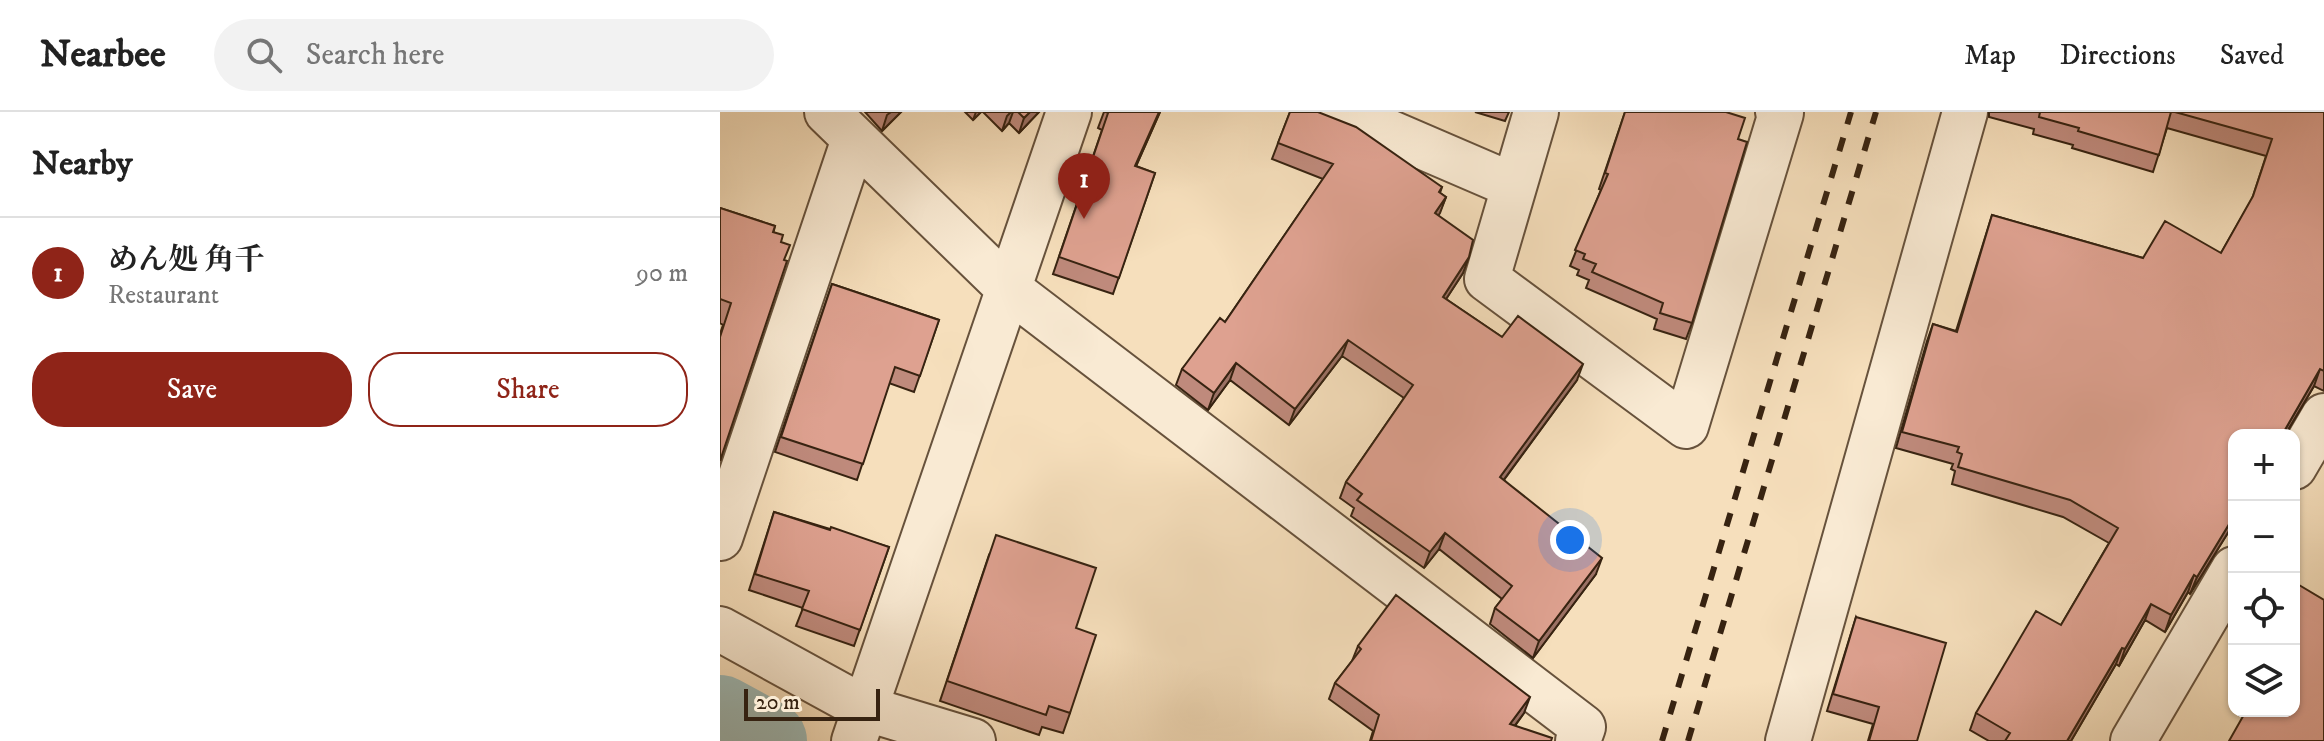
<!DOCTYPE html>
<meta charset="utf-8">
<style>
body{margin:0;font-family:"IM FELL DW Pica","Noto Serif JP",serif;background:#f2f2f2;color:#222}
.controls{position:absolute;right:24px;bottom:24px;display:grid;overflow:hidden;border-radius:16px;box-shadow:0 2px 6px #0004}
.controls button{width:72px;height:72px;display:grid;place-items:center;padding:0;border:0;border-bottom:2px solid #e0e0e0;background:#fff;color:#222;font:40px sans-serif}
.scale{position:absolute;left:24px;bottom:20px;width:136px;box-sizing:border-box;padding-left:8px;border:4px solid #372311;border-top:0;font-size:22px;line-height:28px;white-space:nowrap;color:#372311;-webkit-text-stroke:6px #f9ead3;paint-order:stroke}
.you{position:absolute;left:850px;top:428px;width:28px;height:28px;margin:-20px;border:6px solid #fff;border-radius:50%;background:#1a73e8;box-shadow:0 0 0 12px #1a73e833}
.badge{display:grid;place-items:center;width:52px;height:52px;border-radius:50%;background:#8f2418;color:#fff;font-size:26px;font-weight:700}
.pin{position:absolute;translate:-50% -66px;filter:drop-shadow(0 2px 4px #0008)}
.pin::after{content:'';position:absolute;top:42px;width:28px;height:24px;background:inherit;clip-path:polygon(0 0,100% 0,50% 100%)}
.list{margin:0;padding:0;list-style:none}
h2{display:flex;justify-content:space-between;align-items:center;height:104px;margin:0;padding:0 32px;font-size:34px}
h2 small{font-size:26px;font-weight:400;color:#767676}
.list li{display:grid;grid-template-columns:52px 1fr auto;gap:24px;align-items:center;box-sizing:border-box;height:112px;padding:0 32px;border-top:2px solid #e0e0e0}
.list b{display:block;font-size:30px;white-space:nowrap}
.list p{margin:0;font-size:26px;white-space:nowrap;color:#767676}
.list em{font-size:26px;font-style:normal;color:#767676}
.actions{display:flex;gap:16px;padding:24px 32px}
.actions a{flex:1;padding:18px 0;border:2px solid #8f2418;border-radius:32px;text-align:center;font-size:28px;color:#8f2418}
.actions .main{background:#8f2418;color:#fff}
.icon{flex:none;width:44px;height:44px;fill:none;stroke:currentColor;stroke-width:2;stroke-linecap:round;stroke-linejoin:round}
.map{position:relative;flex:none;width:1604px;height:629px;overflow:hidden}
header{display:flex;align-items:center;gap:48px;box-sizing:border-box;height:112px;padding:0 40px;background:#fff;border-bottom:2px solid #e0e0e0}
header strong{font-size:38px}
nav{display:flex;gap:44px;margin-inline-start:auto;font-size:28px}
.search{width:560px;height:72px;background:#f2f2f2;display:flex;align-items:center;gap:20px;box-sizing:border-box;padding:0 28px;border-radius:44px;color:#767676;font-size:30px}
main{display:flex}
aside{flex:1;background:#fff}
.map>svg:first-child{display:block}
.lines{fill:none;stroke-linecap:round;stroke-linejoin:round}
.river{stroke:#9ebbb8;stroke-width:82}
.minor-casing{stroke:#67523c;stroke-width:48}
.minor{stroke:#f9ead3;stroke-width:44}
.rail{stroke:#372311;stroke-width:6;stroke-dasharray:14 14;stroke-linecap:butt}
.wall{fill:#bf8a7c;stroke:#372311;stroke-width:2}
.shaded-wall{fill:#9b7165;stroke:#372311;stroke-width:2}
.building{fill:#dea190;stroke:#372311;stroke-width:2}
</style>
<header>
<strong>Nearbee</strong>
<div class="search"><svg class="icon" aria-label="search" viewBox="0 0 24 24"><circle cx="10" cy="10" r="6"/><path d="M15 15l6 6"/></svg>Search here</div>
<nav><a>Map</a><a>Directions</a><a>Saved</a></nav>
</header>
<main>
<aside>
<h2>Nearby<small></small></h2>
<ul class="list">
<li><span class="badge">1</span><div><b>めん処 角千</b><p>Restaurant</p></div><em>90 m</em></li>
</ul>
<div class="actions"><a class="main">Save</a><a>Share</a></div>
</aside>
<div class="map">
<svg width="1604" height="629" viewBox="0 0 1604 629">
<rect width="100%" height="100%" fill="#f6dfbc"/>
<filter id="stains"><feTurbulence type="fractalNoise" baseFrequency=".0025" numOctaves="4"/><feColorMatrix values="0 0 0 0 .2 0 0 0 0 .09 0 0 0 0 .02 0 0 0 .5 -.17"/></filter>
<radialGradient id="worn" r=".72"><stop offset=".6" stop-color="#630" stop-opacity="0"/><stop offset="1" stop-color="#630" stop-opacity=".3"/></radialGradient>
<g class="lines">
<path class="river" d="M0 604 46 629"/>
<defs>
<path id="minor" d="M107 0 289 177 863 615 858 629
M622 0 794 74
M816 0 767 167 966 314 1061 1 1058 0
M1574 355 1604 304
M0 426 134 27
M0 517 144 596 253 629
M134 629 349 0
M1068 629 1245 0
M1413 629 1514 457"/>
</defs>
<use href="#minor" class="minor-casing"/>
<use href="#minor" class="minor"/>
<path class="rail" d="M942 629 1131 0
M968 629 1156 0"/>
</g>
<path class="wall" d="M145 0H181L162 19Z
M245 0H261L253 8Z
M263 0H319L299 21 289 11 282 19Z
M384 0H440L416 54 435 61 393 182 333 162 382 18 378 16Z
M570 0 722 75 720 81 726 85 718 104 743 161 726 187 782 225 857 268 784 368 876 462 813 546 770 512 775 496 782 487 719 437 704 456 631 404 634 396 620 386 626 370 684 286 622 244 569 313 510 268 488 298 456 273 462 257 505 210 603 67 552 47Z
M755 0H789L785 9Z
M905 0 1018 27 972 211 966 227 934 217 937 207 866 176 869 168 857 163 859 158 850 154 881 78 879 77Z
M1269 0H1604V279L1594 274 1565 323H1514V411L1470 482 1468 480 1445 520 1425 508 1399 554 1396 552 1351 629H1269L1250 618 1256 601 1341 513 1389 431 1343 405 1232 372 1235 359 1231 357 1233 352 1176 336 1207 229 1213 212 1236 219 1272 103 1423 146 1501 141 1532 87 1546 44 1447 16 1433 60 1352 36 1353 33 1313 22 1314 17 1269 5Z
M0 96 55 114 0 349V222L3 213 0 211Z
M112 172 219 208 194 280 169 271 137 368 55 340Z
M54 400 169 435 134 534 76 514 83 496 29 478Z
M269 443 356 516 350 601 343 621 322 615 319 623 220 589Z
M1136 505 1197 629H1148L1153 612 1107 599Z
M638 534 804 601 795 614 831 629H650L653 619 609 587 615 571 632 549Z"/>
<path class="shaded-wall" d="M171 0H181L162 19 167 3Z
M256 0H261L253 8Z
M291 0H293L289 11 282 19 287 4Z
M310 0H319L299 21 304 6Z
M439 0H440L409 70 415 54Z
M726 85 720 101 709 117 715 101Z
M749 145 743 161 717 201 723 185Z
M628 228 622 244 569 313 575 297Z
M516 251 510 268 488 298 494 281Z
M863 252 857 268 774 381 780 365Z
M1600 257 1594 274 1565 323H1562Z
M1514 404V411L1470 482 1477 465Z
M725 421 719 437 704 456 710 440Z
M882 446 876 462 813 546 819 529Z
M1474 463 1468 480 1445 520 1451 503Z
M1431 492 1425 508 1399 554 1405 537Z
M1402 536 1396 552 1351 629H1347Z
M810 585 804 601 784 628 790 612Z"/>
<path class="building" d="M298 0H310L304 6Z
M386 0H439L415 54 435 61 399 166 339 145 388 1Z
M570 0H598L636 15 722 75 719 80 726 85 715 101 753 128 749 145 723 185 782 225 798 204 863 252 780 365 882 446 819 529 775 496 792 474 725 421 710 440 637 388 642 382 626 370 693 273 628 228 575 297 516 251 494 281 462 257 500 206 505 210 613 52 558 31Z
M905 0H1006L1025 6 1018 27 1027 30 972 211 940 201 943 191 872 160 876 152 863 147 865 142 855 138 888 62 885 61Z
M1320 0H1451L1439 43 1358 19 1359 16 1319 5Z
M1455 0H1604V259L1600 257 1562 323H1514V404L1477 465 1474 463 1451 503 1431 492 1405 537 1402 536 1347 629H1285L1290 621 1256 601 1316 499 1341 513 1398 416 1350 388 1238 355 1242 342 1237 340 1239 335 1182 320 1213 212 1237 220 1272 103 1423 146 1445 109 1501 141 1533 84 1552 27Z
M0 96 55 114 53 120 63 123 61 130 70 133 64 148 67 149 0 349V225L11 191 0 187Z
M112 172 219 208 200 264 175 255 143 352 61 325Z
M54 400 110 418 111 415 169 435 140 518 82 497 89 479 35 462Z
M276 423 376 456 356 516 376 523 350 601 329 594 326 603 227 569Z
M1574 470 1604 488V629H1509L1526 599H1574Z
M676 483 810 585 790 612 832 626 831 629H651L659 603 615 571 641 537 638 534Z
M1136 505 1226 531 1197 629H1149L1159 595 1113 582Z"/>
<rect width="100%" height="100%" filter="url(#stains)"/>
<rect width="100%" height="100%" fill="url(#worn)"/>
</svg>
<div class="controls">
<button>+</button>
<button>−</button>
<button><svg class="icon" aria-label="locate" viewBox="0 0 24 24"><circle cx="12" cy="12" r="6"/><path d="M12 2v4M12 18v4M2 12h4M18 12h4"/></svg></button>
<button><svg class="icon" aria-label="layers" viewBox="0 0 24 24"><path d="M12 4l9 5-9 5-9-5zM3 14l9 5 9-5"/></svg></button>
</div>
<div class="scale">20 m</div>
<div class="you"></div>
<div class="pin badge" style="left:364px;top:107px">1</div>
</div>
</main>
